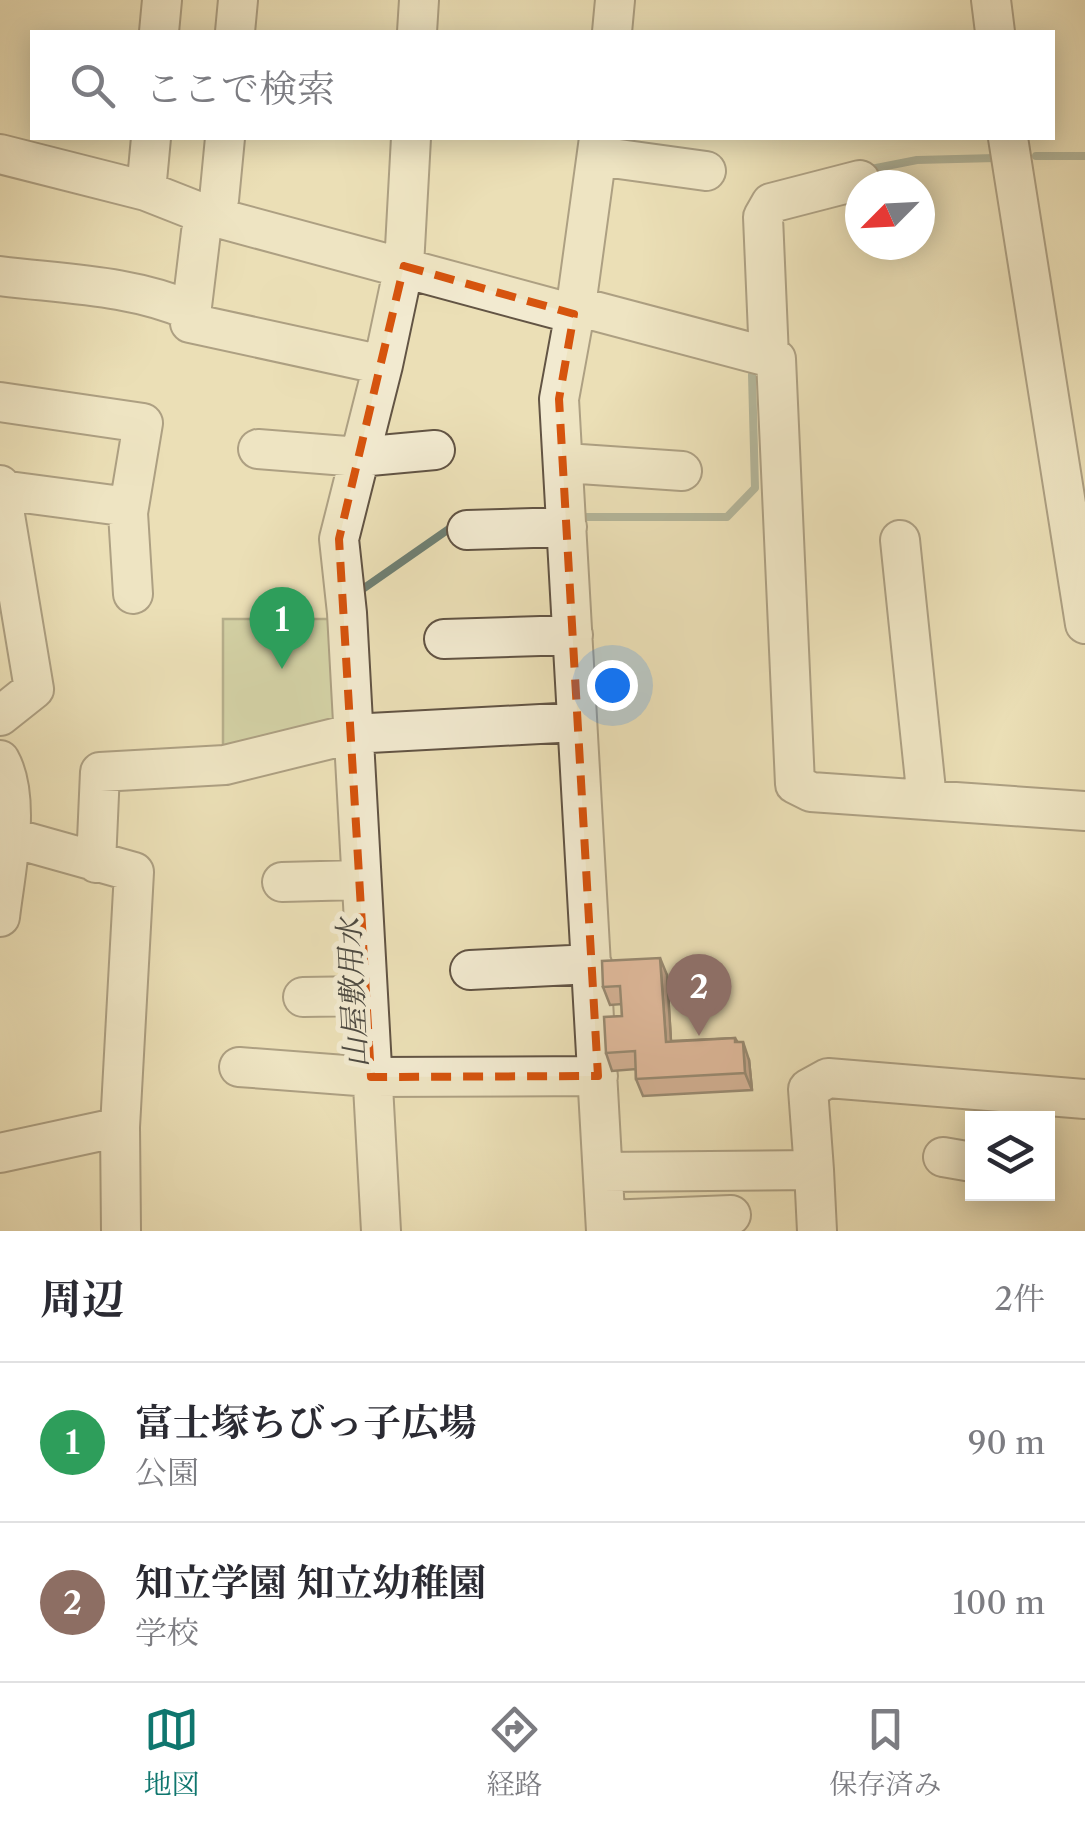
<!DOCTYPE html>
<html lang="ja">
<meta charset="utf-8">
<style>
body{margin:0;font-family:"Libre Caslon Text","Noto Serif JP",serif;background:#f7f7f7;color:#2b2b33}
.controls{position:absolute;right:30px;bottom:30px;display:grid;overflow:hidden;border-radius:0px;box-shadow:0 5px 25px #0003}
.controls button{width:90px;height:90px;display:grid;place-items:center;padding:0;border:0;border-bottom:2px solid #e1e1e2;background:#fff;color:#2b2b33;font:50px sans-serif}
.compass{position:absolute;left:845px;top:170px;width:90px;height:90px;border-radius:50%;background:#fff;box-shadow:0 5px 25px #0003;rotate:246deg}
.you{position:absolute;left:612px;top:685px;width:35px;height:35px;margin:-25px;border:8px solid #fff;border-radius:50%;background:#1a73e8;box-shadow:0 0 0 15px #1a73e833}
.badge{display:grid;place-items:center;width:65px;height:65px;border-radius:50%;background:#0f766e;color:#fff;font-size:32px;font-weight:700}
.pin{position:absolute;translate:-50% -82px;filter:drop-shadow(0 2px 5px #0008)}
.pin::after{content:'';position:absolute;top:52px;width:35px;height:30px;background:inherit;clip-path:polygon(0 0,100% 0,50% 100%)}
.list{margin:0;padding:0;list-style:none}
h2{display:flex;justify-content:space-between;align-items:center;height:130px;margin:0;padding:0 40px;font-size:42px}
h2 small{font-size:32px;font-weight:400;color:#7c7c81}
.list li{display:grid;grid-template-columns:65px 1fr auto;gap:30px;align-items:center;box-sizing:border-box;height:160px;padding:0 40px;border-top:2px solid #e1e1e2}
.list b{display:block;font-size:38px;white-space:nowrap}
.list p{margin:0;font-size:32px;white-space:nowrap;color:#7c7c81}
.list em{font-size:32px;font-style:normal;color:#7c7c81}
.icon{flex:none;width:55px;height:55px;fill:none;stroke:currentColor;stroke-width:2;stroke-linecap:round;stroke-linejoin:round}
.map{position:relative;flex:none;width:1085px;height:1231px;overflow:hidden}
.search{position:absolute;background:#fff;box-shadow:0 5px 25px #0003;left:30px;right:30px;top:30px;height:110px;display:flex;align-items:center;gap:25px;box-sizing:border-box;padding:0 35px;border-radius:0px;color:#7c7c81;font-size:38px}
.sheet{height:450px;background:#fff}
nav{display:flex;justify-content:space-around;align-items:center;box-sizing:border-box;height:140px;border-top:2px solid #e1e1e2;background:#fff;font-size:28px;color:#7c7c81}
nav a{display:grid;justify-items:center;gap:5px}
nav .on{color:#0f766e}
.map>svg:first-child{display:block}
.green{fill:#b5c290;stroke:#757457;stroke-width:2.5}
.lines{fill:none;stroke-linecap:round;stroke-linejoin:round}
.stream{stroke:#708073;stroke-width:8}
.minor-casing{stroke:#625444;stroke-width:42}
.minor{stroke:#f2ead0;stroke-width:38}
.wall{fill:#b57a6c;stroke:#35251e;stroke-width:2.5}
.shaded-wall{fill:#936358;stroke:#35251e;stroke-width:2.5}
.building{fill:#d28e7d;stroke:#35251e;stroke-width:2.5}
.marked{fill:none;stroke:#d6540e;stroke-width:8;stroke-dasharray:20 12;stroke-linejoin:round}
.labels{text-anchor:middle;stroke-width:10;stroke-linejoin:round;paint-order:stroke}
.water-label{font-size:30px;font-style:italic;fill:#4e4b42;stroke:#f2ead0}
</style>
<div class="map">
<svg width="1085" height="1231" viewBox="0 0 1085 1231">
<rect width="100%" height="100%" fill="#ebdfb6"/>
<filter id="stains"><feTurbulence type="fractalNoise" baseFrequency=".002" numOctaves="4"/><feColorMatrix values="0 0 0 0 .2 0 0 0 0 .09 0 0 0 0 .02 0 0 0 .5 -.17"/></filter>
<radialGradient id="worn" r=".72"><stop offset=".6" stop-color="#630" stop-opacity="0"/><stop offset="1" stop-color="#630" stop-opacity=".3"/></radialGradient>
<path class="green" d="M223 619H339L344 718 223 754Z"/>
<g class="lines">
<path class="stream" d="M1036 156H1085
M866 170 917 160 996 158
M584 517H727L755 488 752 375
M357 593 456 524"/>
<defs>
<path id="minor" d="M991 0 995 32
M159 32 162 0
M235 32 238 0
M417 32 419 0
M612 32 615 0
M225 138 219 200 207 215 201 232 190 323 383 365
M599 138 576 306 559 399 606 1231
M1008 138 1085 624
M0 154 146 191 207 215 574 314
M597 156 706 171
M146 191 151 138
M0 276C64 284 132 285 191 311
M576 306 776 359 795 784 811 792 1085 811
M769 357 763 217 771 203 860 180
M0 402 143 423 128 513 133 594
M258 449 359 457 435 450
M564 469 580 464 682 471
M0 485 34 689 0 716
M1 490 129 507
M467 530 567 527
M900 540 927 800
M444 639 573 635
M0 760C22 799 5 873 0 917
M0 840 9 837 134 872 120 1127 121 1231
M96 863 100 772 225 765 351 734 577 722
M282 882 360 880
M470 970 592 964
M303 997 367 996
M239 1067 371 1077 598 1076
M0 1153 120 1127
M943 1157 972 1162
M814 1170 808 1089 828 1078 1085 1099
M603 1172 814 1170 817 1231
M606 1220 731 1215
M381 1231 347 613 339 539 383 365 404 266 411 138"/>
</defs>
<use href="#minor" class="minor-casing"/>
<use href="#minor" class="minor"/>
</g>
<path class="wall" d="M667 975 671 1041 735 1038 749 1060 752 1090 643 1096 636 1079V1069L612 1071 606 1053 622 1016V1004L610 1005 603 987Z"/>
<path class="shaded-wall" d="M660 958 667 975 672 1059 666 1042Z
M743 1042 749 1060 752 1090 745 1073Z"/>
<path class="building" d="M660 958 666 1042 735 1038V1042H743L745 1073 636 1079 635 1051 606 1053 604 1017 622 1016 620 986 603 987 602 961Z"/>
<path d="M0 0H1085V1231H0ZM404 266 574 314 559 399 598 1076 371 1077 339 539Z" fill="#ebdfb6" fill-opacity=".55" fill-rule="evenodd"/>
<path class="marked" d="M404 266 574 314 559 399 598 1076 371 1077 339 539Z"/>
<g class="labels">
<g class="water-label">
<text transform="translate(353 993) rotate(-93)" y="10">山屋敷用水</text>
</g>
</g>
<rect width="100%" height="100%" filter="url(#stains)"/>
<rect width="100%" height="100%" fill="url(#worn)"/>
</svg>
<div class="controls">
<button><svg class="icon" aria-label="layers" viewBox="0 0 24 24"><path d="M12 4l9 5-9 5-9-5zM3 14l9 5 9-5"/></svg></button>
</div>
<svg class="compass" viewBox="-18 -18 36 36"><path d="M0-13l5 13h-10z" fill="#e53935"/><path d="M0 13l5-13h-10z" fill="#7c7c81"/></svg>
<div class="you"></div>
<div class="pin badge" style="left:282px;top:669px;background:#2e9e5b">1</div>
<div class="pin badge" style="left:699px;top:1036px;background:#8d6e63">2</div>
<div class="search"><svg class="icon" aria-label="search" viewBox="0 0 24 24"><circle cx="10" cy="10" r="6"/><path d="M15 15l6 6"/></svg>ここで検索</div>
</div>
<section class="sheet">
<h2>周辺<small>2件</small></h2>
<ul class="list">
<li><span class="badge" style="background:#2e9e5b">1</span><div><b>富士塚ちびっ子広場</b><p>公園</p></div><em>90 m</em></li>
<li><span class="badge" style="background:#8d6e63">2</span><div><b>知立学園 知立幼稚園</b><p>学校</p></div><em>100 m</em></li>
</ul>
</section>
<nav>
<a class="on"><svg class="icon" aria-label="map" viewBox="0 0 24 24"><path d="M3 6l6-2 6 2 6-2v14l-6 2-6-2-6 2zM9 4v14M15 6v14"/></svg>地図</a>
<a><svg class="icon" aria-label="directions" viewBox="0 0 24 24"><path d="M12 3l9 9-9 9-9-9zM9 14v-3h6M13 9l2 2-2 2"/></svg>経路</a>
<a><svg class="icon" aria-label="saved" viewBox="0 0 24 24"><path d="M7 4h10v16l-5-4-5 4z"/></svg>保存済み</a>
</nav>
